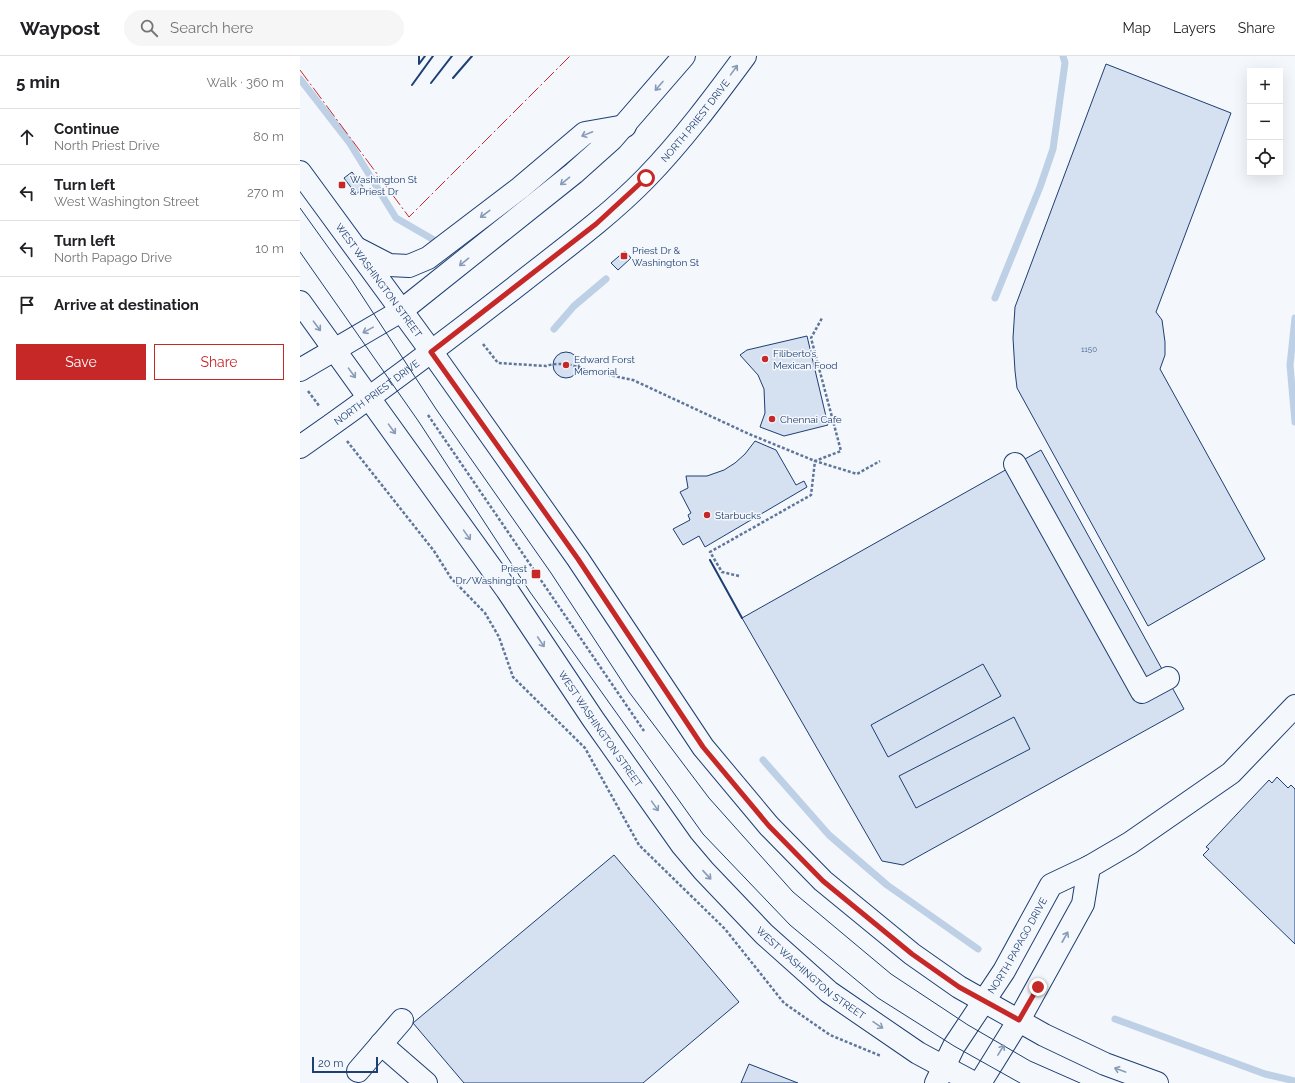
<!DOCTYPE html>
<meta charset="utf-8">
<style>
body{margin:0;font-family:Raleway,sans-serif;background:#f6f6f6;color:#202124}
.controls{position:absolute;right:12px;top:12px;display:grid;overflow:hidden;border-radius:0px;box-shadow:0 4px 16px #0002}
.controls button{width:36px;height:36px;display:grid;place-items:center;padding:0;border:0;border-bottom:1px solid #e0e0e0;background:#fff;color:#202124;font:20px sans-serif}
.scale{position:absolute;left:12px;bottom:10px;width:66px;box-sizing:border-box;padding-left:4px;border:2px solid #1d3f73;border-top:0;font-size:11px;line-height:14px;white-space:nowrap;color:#1d3f73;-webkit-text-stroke:3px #f4f7fb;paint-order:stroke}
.stop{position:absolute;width:12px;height:12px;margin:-9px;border:3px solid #c62828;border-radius:50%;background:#fff}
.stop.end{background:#c62828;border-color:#fff;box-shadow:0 1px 4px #0008}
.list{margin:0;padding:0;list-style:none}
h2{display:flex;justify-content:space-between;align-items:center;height:52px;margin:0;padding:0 16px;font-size:17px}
h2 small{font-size:13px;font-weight:400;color:#757577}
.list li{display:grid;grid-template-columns:26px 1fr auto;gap:12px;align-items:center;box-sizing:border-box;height:56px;padding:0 16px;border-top:1px solid #e0e0e0}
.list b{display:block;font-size:15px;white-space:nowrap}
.list p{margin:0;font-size:13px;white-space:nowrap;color:#757577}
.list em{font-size:13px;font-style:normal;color:#757577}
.actions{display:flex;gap:8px;padding:12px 16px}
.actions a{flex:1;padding:9px 0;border:1px solid #c62828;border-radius:0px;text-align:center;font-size:14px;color:#c62828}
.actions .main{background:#c62828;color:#fff}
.icon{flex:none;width:22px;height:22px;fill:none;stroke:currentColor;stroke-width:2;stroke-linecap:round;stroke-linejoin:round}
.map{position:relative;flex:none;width:995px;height:1027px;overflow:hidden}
header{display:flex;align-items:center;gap:24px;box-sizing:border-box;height:56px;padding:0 20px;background:#fff;border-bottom:1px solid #e0e0e0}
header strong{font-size:19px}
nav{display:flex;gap:22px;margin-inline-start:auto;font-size:14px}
.search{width:280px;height:36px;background:#f6f6f6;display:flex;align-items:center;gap:10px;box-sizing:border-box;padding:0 14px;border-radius:22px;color:#757577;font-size:15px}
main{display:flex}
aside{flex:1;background:#fff}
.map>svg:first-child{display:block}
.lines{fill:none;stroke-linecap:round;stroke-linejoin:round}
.stream{stroke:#bed0e5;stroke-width:7}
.building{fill:#d5e0f0;stroke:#1d3f73}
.minor-casing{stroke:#1d3f73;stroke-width:24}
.major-casing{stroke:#1d3f73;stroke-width:24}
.path{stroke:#5e769c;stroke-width:2.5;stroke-dasharray:3 2;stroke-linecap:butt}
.minor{stroke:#f4f7fb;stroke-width:22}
.major{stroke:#f4f7fb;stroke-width:22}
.tram{stroke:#1d3f73;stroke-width:1}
.wall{stroke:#1d3f73;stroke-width:2}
.power{stroke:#c62828;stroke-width:1;stroke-dasharray:14 3 2 3;stroke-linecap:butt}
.oneway{stroke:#889bb7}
.route{stroke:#c62828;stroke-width:5}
.poi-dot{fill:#c62828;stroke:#f4f7fb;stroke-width:1.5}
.labels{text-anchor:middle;stroke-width:3;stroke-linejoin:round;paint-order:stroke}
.number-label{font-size:8px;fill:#4b6792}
.street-label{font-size:10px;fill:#1d3f73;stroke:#f4f7fb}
.poi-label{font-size:10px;fill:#1d3f73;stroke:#f4f7fb;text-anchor:start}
</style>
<header>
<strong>Waypost</strong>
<div class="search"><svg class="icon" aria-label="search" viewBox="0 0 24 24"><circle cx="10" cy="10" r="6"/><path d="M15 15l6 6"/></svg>Search here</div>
<nav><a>Map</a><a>Layers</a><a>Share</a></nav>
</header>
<main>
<aside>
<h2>5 min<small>Walk · 360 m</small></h2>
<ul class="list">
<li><svg class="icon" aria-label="ahead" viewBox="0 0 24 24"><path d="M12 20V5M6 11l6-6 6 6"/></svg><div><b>Continue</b><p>North Priest Drive</p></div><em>80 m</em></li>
<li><svg class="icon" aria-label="left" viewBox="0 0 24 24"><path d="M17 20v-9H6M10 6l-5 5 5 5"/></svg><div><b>Turn left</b><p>West Washington Street</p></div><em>270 m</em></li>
<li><svg class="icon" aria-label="left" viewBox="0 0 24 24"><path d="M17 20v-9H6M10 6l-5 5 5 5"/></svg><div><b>Turn left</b><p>North Papago Drive</p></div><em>10 m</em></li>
<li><svg class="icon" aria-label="arrive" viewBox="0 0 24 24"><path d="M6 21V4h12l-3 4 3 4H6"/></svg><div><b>Arrive at destination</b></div></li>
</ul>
<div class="actions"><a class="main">Save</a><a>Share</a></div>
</aside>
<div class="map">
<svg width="995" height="1027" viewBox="0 0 995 1027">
<rect width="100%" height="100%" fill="#f4f7fb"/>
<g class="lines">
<path class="stream" d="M0 23 49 86 96 162 134 184
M695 242 740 131 753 93 765 7 763 0
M995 262 990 309 995 366
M254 273 274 250 306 223
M463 704 529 779 587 829 678 893
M815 963 965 1018 995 1025"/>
</g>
<path class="building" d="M806 8 931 57 856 256 862 264 865 286V299L860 313 965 503 848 570 717 332 715 315 713 282 715 251Z
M52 116 64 132 56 138 44 122Z
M325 195 331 202 318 214 311 207Z
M507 280 528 369 484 380 460 371 465 357 464 333 458 319 440 299 447 294Z
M253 309a13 13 0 1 1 26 0a13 13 0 1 1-26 0Z
M455 385 476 394 496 429 504 425 507 431 405 491 399 480 383 489 373 473 390 464 388 459 391 457 380 436 388 432 386 420H407L424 414 435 407 445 398Z
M741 394 884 653 603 809 582 805 442 562Z
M683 608 701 640 588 701 571 669Z
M714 661 730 693 616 752 599 720Z
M977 721 988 732 991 729 995 733V888L903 799 909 793 906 791 969 724 972 727Z
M314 799 439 946 343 1027H164L113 967Z
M449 1008 498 1027H441Z"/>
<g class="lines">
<defs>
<g id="minor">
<path d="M715 408 842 636 868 622"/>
<path d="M81 988 126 1027"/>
<path d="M58 1015 102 964"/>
<path id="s1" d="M636 1027 654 990 704 915 751 829 789 811 830 787 931 717 995 650"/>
<path d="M680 1027 719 964 783 848 789 811"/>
</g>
<g id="major">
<path id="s2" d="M0 116 131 295 278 503 403 691 469 770 523 825 612 898 659 931 744 979 805 1008 857 1027"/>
<path d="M58 193 89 209 109 210 128 202 220 132 285 77 325 70"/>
<path id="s3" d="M0 246 207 534 293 663 382 789 404 815 464 878 529 936 618 997 674 1027"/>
<path d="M0 314 101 255 274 117 312 83 384 0"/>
<path id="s4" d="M0 391C76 338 150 282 223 225 265 192 309 160 346 122 382 85 414 42 445 0"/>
</g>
</defs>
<use href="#minor" class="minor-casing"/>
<use href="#major" class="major-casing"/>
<path class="path" d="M183 288 198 307 246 310C258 306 274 308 285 314L333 324 449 378 515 405 557 418 580 405
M8 335 20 351
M128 359 344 675
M47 385 134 495 151 522 185 557 199 581 213 621 285 692 339 789 425 873 484 947 530 979 581 1000
M439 520 422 516 410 496 511 439 515 405 541 395 511 282 522 262"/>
<use href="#minor" class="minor"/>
<use href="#major" class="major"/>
<path class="tram" d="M0 152 51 223 136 353 251 517 329 636 409 742 493 836 591 918 668 969 730 1005 780 1027
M0 196 119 366 230 536 403 778 490 869 578 942 654 990 720 1027"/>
<path class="wall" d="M119 0V8L125 0
M153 22 172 0
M131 27 152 0
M112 29 133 0
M410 504 442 562"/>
<path class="power" d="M0 14 109 161 270 0"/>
</g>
<defs><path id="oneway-shaft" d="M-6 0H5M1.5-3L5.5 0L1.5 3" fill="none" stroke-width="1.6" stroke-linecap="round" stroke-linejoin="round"/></defs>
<g class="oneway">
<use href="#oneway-shaft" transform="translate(434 14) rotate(-54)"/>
<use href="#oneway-shaft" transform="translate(359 30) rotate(131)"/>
<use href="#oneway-shaft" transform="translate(287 78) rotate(158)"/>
<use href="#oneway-shaft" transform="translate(265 125) rotate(141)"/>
<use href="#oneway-shaft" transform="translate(185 158) rotate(143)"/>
<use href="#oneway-shaft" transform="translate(164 206) rotate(141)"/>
<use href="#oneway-shaft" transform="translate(17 270) rotate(53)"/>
<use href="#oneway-shaft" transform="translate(68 274) rotate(151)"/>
<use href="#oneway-shaft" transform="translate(52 317) rotate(54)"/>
<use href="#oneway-shaft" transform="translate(92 373) rotate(54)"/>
<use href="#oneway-shaft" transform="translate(167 479) rotate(55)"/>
<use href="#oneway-shaft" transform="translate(241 586) rotate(56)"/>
<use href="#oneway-shaft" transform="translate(355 750) rotate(55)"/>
<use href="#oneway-shaft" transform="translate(407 819) rotate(47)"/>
<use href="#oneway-shaft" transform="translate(765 881) rotate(-61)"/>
<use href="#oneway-shaft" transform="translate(578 969) rotate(34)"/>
<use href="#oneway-shaft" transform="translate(701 994) rotate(-58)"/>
<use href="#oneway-shaft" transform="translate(820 1014) rotate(-160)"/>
</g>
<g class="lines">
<path class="route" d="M346 122 296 168 131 296 278 503 403 691 469 770 523 825 612 898 659 931 719 964 738 931"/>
</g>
<g class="poi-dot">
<rect x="38" y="125" width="8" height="8" rx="2"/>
<rect x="320" y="196" width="8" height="8" rx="2"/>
<circle cx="465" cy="303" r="4"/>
<circle cx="266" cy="309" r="4"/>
<circle cx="472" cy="363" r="4"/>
<circle cx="407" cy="459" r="4"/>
<rect x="231" y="513" width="10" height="10" rx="2"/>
</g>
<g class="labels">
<g class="number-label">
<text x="789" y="296">1150</text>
</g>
<g class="street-label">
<text dy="4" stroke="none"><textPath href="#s4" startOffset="514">NORTH PRIEST DRIVE</textPath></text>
<text dy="4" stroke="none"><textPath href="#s2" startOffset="134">WEST WASHINGTON STREET</textPath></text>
<text dy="4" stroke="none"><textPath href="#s4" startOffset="94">NORTH PRIEST DRIVE</textPath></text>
<text dy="4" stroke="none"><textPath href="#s3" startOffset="522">WEST WASHINGTON STREET</textPath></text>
<text dy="4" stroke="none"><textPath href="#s1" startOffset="160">NORTH PAPAGO DRIVE</textPath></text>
<text dy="4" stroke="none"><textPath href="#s3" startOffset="846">WEST WASHINGTON STREET</textPath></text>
</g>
<g class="poi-label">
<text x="50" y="127">Washington St<tspan x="50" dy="12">&amp; Priest Dr</tspan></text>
<text x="332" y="198">Priest Dr &amp;<tspan x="332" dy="12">Washington St</tspan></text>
<text x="473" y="301">Filiberto’s<tspan x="473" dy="12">Mexican Food</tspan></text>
<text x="274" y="307">Edward Forst<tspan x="274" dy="12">Memorial</tspan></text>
<text x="480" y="367">Chennai Cafe</text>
<text x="415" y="463">Starbucks</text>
<text x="227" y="516" text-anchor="end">Priest<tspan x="227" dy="12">Dr/Washington</tspan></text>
</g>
</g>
</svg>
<div class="controls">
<button>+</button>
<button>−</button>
<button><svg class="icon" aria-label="locate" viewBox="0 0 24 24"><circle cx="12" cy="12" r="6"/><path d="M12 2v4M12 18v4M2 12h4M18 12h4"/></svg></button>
</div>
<div class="scale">20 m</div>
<div class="stop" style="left:346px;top:122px"></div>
<div class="stop end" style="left:738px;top:931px"></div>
</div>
</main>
